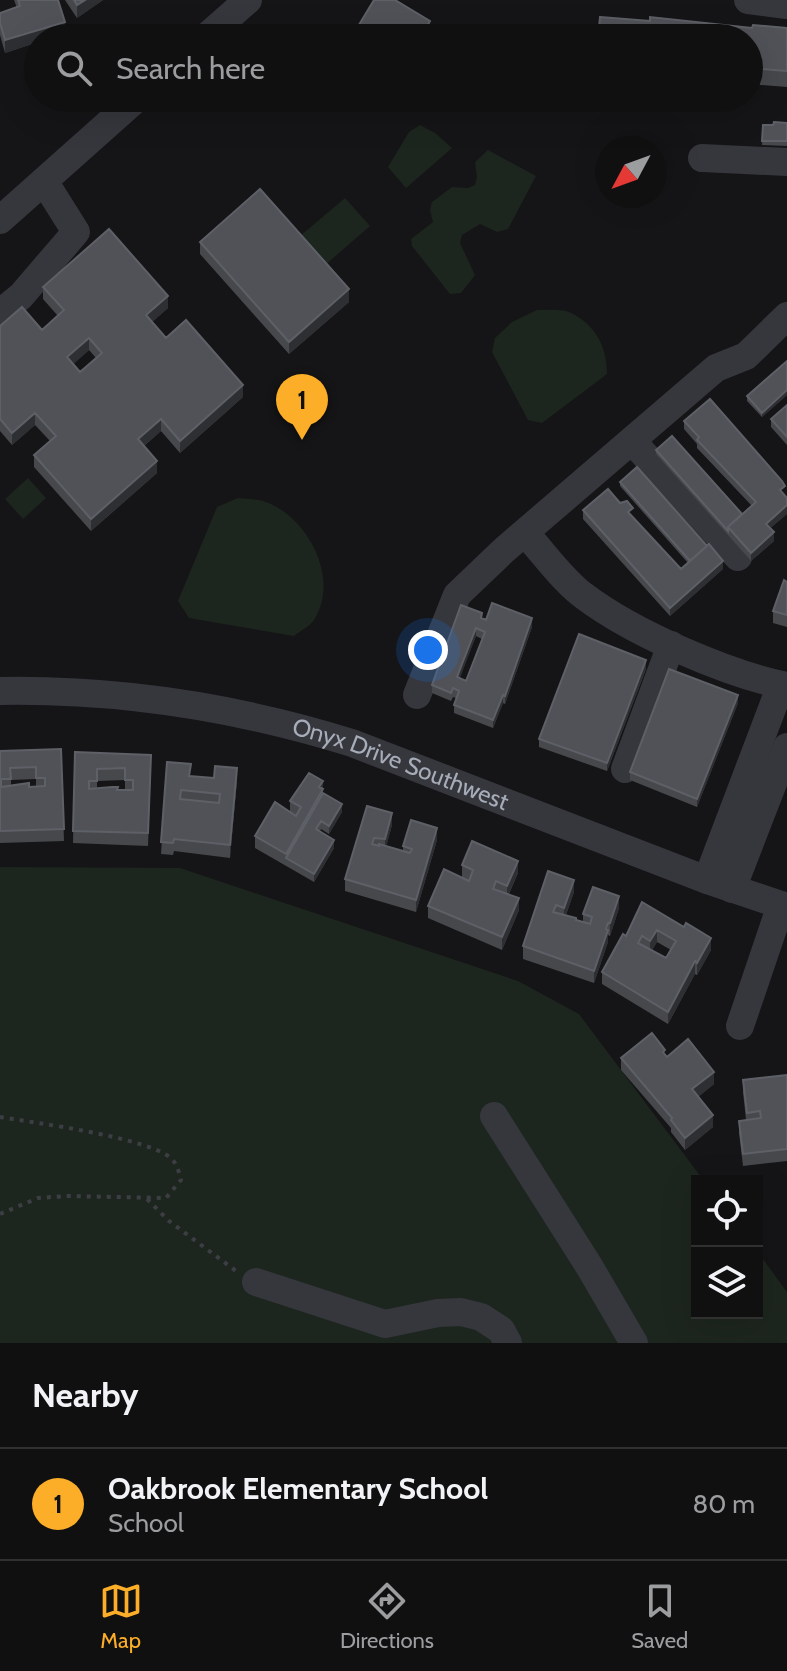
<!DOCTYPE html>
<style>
body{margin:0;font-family:Cabin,sans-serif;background:#1e1e1f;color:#f1f3f6}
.controls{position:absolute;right:24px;bottom:24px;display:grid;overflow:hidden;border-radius:0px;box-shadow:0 8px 32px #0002}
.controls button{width:72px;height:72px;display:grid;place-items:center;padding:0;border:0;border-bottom:2px solid #303031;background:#101011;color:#f1f3f6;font:40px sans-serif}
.compass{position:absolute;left:595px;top:136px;width:72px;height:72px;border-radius:50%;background:#101011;box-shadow:0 8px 32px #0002;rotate:229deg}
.you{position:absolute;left:428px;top:650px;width:28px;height:28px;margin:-20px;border:6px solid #fff;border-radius:50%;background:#1a73e8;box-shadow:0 0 0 12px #1a73e833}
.badge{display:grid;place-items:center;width:52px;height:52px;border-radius:50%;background:#fdae28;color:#111;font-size:26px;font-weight:700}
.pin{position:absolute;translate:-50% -66px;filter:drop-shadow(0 2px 4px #0008)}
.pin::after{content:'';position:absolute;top:42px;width:28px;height:24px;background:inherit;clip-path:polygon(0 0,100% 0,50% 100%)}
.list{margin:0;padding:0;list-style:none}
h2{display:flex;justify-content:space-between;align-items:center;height:104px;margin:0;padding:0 32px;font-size:34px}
h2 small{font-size:26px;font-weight:400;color:#9c9d9f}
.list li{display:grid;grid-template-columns:52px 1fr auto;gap:24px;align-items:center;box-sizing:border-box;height:112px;padding:0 32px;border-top:2px solid #303031}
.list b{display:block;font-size:30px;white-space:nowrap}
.list p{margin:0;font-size:26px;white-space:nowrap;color:#9c9d9f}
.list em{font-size:26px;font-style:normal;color:#9c9d9f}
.icon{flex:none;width:44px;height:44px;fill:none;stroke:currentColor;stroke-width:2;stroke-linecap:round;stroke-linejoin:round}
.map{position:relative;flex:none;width:787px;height:1343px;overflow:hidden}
.search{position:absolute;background:#101011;box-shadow:0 8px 32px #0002;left:24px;right:24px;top:24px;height:88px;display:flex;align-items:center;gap:20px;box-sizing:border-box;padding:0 28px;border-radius:44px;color:#9c9d9f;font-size:30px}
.sheet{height:216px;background:#101011}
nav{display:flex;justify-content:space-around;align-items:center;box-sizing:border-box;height:112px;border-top:2px solid #303031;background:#101011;font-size:22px;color:#9c9d9f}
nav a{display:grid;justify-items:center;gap:4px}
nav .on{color:#fdae28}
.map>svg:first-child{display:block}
.green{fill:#1d261e}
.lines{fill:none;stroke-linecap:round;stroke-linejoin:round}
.path{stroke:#3c3e44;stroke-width:4;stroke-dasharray:4 6;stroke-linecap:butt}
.minor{stroke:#36373d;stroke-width:28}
.wall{fill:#46484c;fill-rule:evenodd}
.shaded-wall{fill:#2e2f32}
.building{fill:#515258;stroke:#5e6067;stroke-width:2;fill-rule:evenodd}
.labels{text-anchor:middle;stroke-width:7;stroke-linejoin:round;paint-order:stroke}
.street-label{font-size:24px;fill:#a6acb8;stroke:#101012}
</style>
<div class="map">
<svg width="787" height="1343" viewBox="0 0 787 1343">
<rect width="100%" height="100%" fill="#151517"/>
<path class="green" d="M420 125 435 133 452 148 406 188 388 167 409 132Z
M488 150 536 176 508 229 497 232 480 224 462 235 460 243 475 275 461 293 450 294 412 246 411 239 433 222 430 210 432 202 452 187 468 188 475 185 477 177 475 162Z
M345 198 370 226 324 266 299 237Z
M537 310C546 310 560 309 569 312 595 324 607 346 607 374L542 423 528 420 492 352 495 338 512 322Z
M28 478 46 498 23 519 5 499Z
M238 498C246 499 255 499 263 501 307 515 341 578 314 620 310 626 300 631 294 636L189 618 178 601 217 507Z
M0 867 180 868 518 981 579 1014 704 1181H697V1313H757V1251L787 1292V1343H0Z"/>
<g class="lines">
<path class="path" d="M0 1117C36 1123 145 1137 171 1158 177 1164 179 1172 181 1180L166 1198 67 1196 38 1198 0 1214
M147 1199 169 1221 236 1271"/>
<g class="minor">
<path d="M748 0 787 5"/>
<path d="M205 38 248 0"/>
<path d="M702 158 787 162"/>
<path d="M0 220 137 98"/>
<path d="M0 313 21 296 76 232 44 181"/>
<path d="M632 441 738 557"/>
<path d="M525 533C543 552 563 581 584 596 633 633 727 674 787 686"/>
<path id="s1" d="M0 691C122 689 236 707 352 743L707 880 787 907"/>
<path d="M417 695 457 595 503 551 716 368 746 356 787 316"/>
<path d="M625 769 671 645"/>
<path d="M707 880 781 685"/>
<path d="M732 889 787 747"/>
<path d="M740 1026 781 905"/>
<path d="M494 1116 589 1266 634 1343"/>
<path d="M256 1282 385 1324 438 1313 461 1312 481 1317 501 1330 508 1343"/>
</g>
</g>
<path class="wall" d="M14 0H58L65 34 38 38V42L5 53 0 35V13L17 8Z
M65 0H103L77 18Z
M752 28H787V87L749 84V38Z
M787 123V146L762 145 763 125H773Z
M200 242 349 302 289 354 200 254Z
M43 287 168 308 152 322 166 338 243 397 180 453 161 431 144 446 157 473 91 531 34 467V455L50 441 35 425 12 445 0 431V326L42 330 58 316 43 299ZM89 350 96 358 80 372 73 364Z
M787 361V395L762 417 747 401V396Z
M787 405V445L771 427V419Z
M684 421 785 495 787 514 770 528 774 541 751 561 656 454V450L742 514 752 506 697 448V444L684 429Z
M620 482 723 569 670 616 583 519V510L633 516 632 517 681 569 688 563 620 486Z
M787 582V627L773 623V611Z
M482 618 532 627 505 704 503 703 493 728 454 713V705L456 698 453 697 451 701 432 693V685ZM476 636 482 639 466 681 459 678Z
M646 669 607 771 539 747V739Z
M738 703 697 807 630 780V772Z
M61 749 64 841 0 843V751ZM36 779V786H11V780Z
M75 752 151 767 148 846 73 843ZM125 780V790L97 789V781Z
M167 762 191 776 237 780 230 858 174 851 173 855 161 854Z
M323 781V793L342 812 329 834 321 829 320 831 334 848 314 882 255 848V836L290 812V801Z
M367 806 392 825 386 846 403 851V846L437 840 416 912 345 891V879Z
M462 865 518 873 509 894 519 910 502 950 428 918V906L469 881 462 878Z
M548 871 574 892 566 915 583 922V914L619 908 610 936 608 935V942L594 983 523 959V946Z
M642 902 684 927 711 950 697 975 695 974 668 1024 602 984V972L626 936ZM657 942 671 950 666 958 652 950Z
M665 1055 714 1084 698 1097 713 1127 685 1150 671 1132V1128L621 1070V1058Z
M787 1075V1161L743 1166 739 1133V1121L746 1120 743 1092V1080Z"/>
<path class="shaded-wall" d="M85 0H103L77 18V5Z
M430 21V34L428 38H420Z
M65 22V34L52 38H38V42L5 53V40Z
M349 289V302L289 354V342Z
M168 296V308L146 327V315Z
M89 338V350L67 370V357Z
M243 385V397L180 453V441Z
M787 390V395L762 417V413Z
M35 413V425L12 445V433Z
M161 419V431L138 451V439Z
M157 461V473L91 531V519Z
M787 505V514L766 532V524Z
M774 532V541L751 561V553Z
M723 561V569L670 616V608Z
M532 618V627L505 704V696Z
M476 628V636L457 686V677Z
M646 660V669L607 771V763Z
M503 695V703L493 728V720Z
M738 695V703L697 807V799Z
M237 768V780L230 858V845Z
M323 781V801L286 858V854Z
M342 804V812L329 834V826Z
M392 813V825L385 851V839Z
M437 828V840L416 912V900Z
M334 840V848L314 882V874Z
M518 861V873L507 898V886Z
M574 880V892L564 920V908Z
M619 896V908L610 936V923Z
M519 898V910L502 950V937Z
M608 923V942L594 983V971Z
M657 930V942L650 953V941Z
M711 938V950L697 975V963Z
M695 961V974L668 1024V1012Z
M714 1072V1084L692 1102V1089Z
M713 1115V1127L685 1150V1138Z"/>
<path class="building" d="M18 0H58L65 22 5 40 0 23V13L20 6Z
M74 0H85L77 5Z
M374 0H395L430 21 420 38H351Z
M600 17 650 21V17L752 28 753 25 787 28V71L749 68V38H598Z
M774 122 787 123V141H762L763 125H773Z
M260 189 349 289 289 342 200 242Z
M109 229 168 296 146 315 166 338 186 320 243 385 180 441 161 419 138 439 157 461 91 519 34 455 56 436 35 413 12 433 0 419V326L22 307 42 330 64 310 43 287ZM89 338 102 353 80 372 67 357Z
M787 361V390L762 413 747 396Z
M710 399 782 481 785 486 780 490 787 498V505L766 524 774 532 751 553 728 527 756 502 697 440 699 437 684 421Z
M787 405V437L771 419Z
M672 436 742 514 728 527V531L656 450Z
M637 467 707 546 690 561 620 482Z
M608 489 620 503 627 501 633 508 628 512 681 569 709 544 723 561 670 608 583 510Z
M784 580 787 582V615L773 611Z
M492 603 532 618 505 696 503 695 493 720 454 705 459 691 453 688 451 693 432 685 461 605 482 613 481 618 486 620ZM476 628 485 632 466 681 457 677Z
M579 634 646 660 607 763 539 739Z
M669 669 738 695 697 799 630 772Z
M61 749 64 829 0 831V751ZM36 767V778H45V786L29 787V783L1 787V779H11L10 768Z
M75 752 151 755 148 833 73 831ZM125 768V780H133V790H117L118 787H112L89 789V781H97V769Z
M167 762 191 764 189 776 214 778 215 766 237 768 230 845 174 839 173 843 161 842ZM181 790 220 794 219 803 180 799Z
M309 773 323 781 319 787 323 789 286 854 255 836 275 802 296 816 301 807 290 801Z
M323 793 342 804 329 826 321 821 316 829 334 840 314 874 286 858Z
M367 806 392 813 385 839 374 838 372 844 379 846V844L410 853 412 849 403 846 411 820 437 828 416 900 345 879Z
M472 841 518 861 507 886 496 881 493 889 519 898 502 937 428 906 444 869 469 881 473 870 462 865Z
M548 871 574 880 564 908 556 905 553 912 576 918V920L590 924 592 917 583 914 593 887 619 896 610 923H608L606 929 608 930 594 971 523 946Z
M642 902 684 927 686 923 711 938 697 963 695 961 668 1012 602 972 623 934 626 936ZM657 930 676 941 666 958 638 943 642 936 650 941Z
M652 1033 665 1050 663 1052 667 1057 688 1039 714 1072 692 1089 713 1115 685 1138 671 1120 672 1118 621 1058Z
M787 1075V1149L743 1154 739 1121 761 1118 760 1111 747 1113 743 1080Z"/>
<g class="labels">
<g class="street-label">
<text dy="8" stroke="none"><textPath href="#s1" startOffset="410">Onyx Drive Southwest</textPath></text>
</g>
</g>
</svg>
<div class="controls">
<button><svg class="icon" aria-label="locate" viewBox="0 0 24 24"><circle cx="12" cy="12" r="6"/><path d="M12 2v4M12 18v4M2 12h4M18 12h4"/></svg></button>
<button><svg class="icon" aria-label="layers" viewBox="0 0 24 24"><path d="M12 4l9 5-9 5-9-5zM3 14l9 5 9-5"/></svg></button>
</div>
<svg class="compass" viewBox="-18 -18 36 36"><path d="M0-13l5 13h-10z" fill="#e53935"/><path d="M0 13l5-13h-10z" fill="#9c9d9f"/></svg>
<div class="you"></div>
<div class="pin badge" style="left:302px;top:440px">1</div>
<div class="search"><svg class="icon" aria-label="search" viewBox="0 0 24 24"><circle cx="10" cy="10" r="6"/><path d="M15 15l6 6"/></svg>Search here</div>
</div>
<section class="sheet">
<h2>Nearby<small></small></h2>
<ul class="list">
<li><span class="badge">1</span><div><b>Oakbrook Elementary School</b><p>School</p></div><em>80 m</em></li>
</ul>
</section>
<nav>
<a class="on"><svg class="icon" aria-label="map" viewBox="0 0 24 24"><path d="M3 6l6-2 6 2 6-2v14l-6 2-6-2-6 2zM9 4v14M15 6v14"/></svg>Map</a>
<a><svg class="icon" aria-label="directions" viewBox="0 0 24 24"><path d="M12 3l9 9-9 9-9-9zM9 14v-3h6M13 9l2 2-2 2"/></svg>Directions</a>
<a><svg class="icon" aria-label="saved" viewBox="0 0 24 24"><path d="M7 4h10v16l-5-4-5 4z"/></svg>Saved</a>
</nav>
